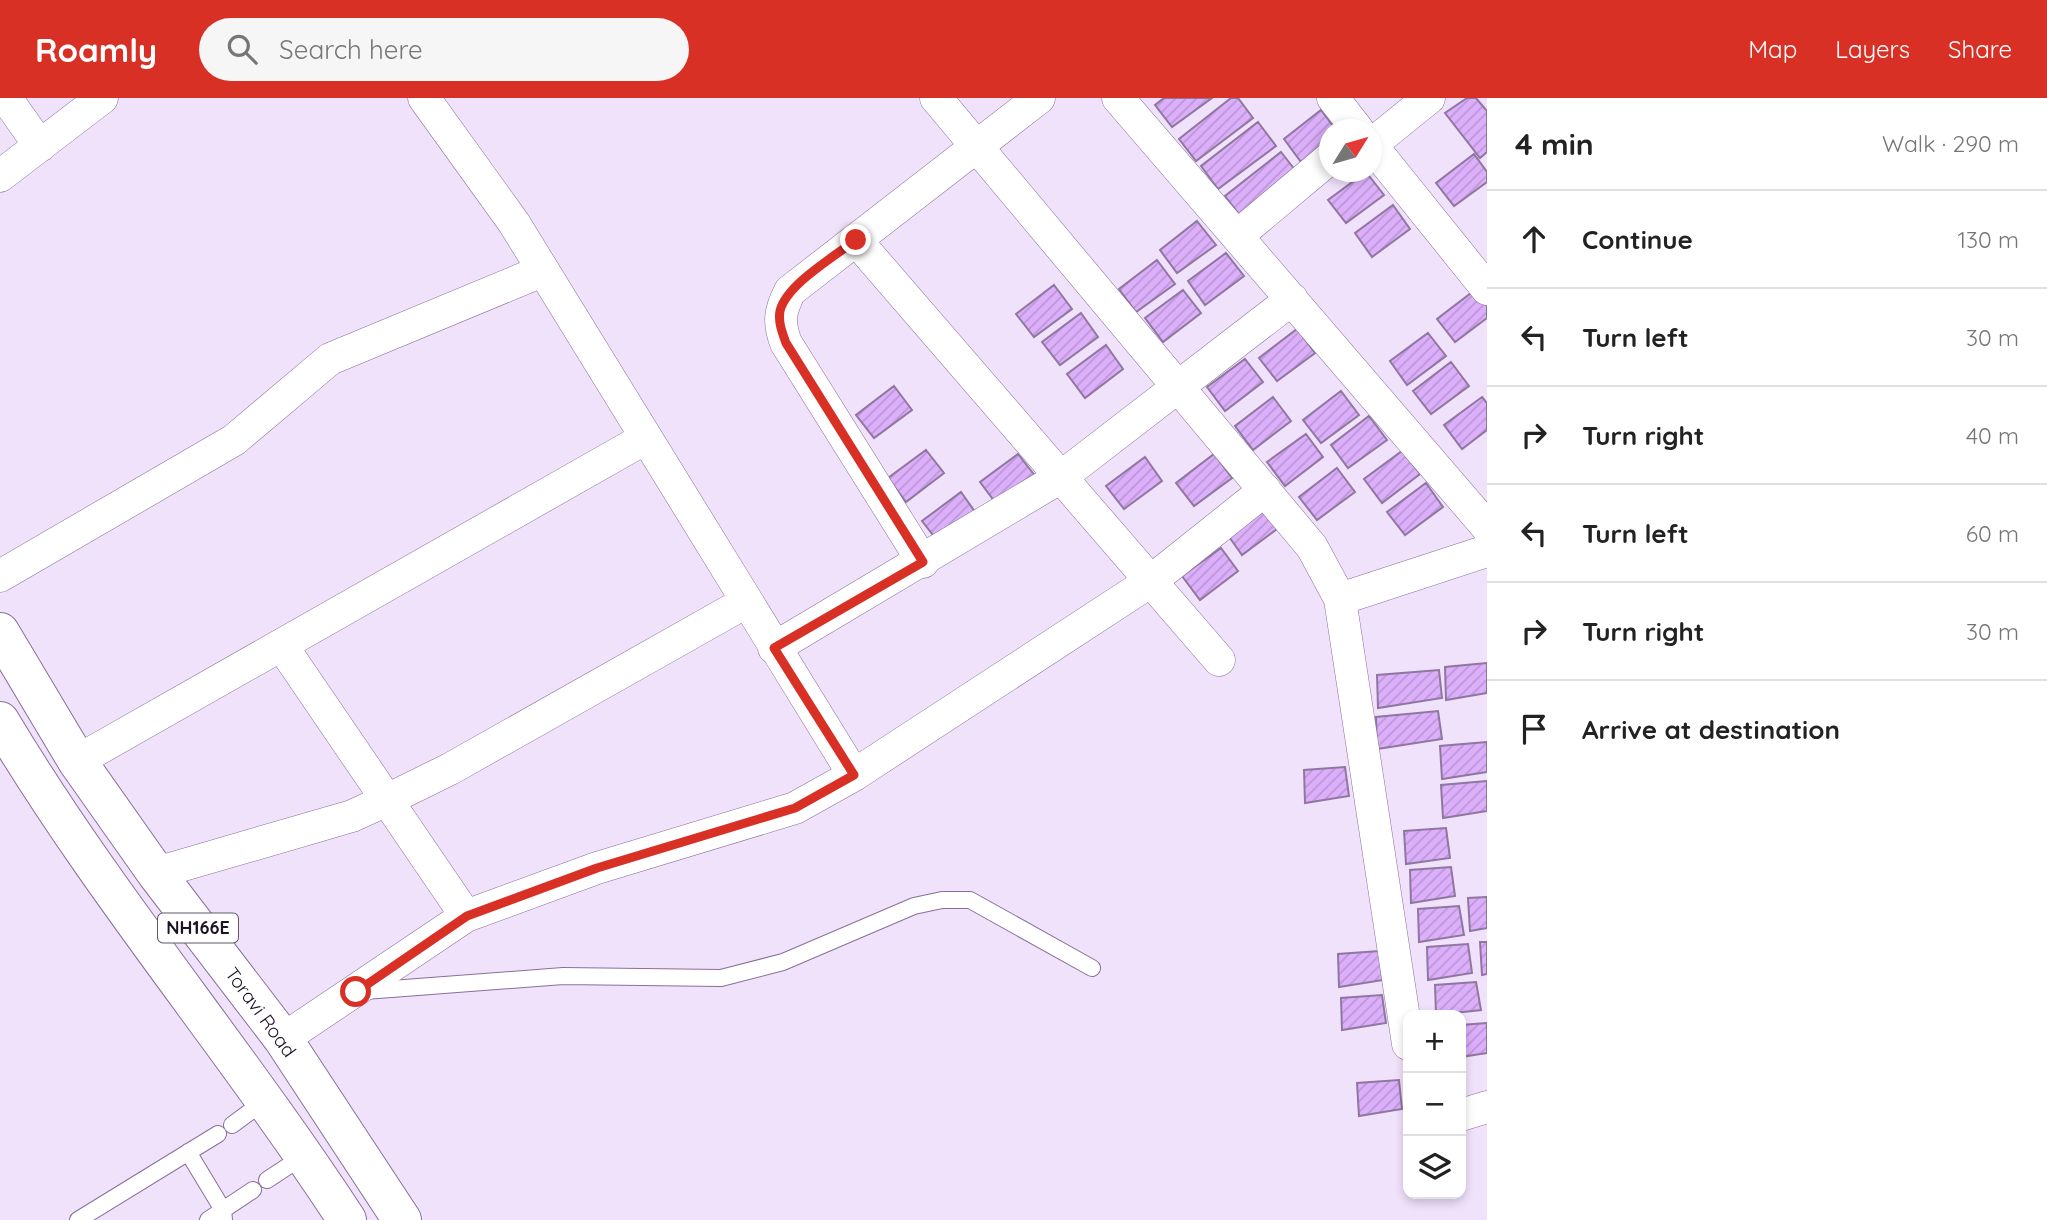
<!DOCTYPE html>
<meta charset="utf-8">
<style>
body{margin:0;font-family:Quicksand,sans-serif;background:#f6f6f6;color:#222}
.controls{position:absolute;right:21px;bottom:21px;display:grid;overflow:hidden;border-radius:14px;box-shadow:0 4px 10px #0003}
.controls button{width:63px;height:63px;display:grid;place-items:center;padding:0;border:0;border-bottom:2px solid #e0e0e0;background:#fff;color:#222;font:35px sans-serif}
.compass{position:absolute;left:1319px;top:21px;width:63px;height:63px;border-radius:50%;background:#fff;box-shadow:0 4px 10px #0003;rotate:53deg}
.stop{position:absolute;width:21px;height:21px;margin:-16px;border:5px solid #d93025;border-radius:50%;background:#fff}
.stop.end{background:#d93025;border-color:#fff;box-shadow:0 2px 7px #0008}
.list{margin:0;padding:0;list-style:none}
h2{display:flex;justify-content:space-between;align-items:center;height:91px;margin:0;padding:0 28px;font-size:30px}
h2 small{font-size:23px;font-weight:400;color:#767676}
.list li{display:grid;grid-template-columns:46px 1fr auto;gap:21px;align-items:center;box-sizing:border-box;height:98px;padding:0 28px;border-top:2px solid #e0e0e0}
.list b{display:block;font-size:26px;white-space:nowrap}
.list em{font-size:23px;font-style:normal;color:#767676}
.icon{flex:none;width:38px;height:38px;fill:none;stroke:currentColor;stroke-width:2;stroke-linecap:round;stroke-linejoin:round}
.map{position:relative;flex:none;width:1487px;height:1122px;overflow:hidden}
header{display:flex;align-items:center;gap:42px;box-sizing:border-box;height:98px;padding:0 35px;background:#d93025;color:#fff}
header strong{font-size:33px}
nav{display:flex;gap:38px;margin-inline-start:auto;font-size:24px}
.search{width:490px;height:63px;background:#f6f6f6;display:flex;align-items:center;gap:18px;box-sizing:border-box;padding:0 24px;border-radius:38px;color:#767676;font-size:26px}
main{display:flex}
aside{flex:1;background:#fff}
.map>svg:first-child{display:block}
.building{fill:url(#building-hatch);stroke:#8f779f;stroke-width:2}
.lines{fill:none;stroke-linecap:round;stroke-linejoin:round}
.service-casing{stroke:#887098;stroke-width:18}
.minor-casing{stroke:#887098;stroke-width:33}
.trunk-casing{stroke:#887098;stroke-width:40}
.service{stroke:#fff;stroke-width:16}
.minor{stroke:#fff;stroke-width:32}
.trunk{stroke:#fff;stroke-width:38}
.route{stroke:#d93025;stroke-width:9}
.labels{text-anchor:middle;stroke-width:5;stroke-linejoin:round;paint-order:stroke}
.shield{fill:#fff;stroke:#605a64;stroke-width:2}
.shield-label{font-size:18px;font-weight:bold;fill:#1c1322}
.street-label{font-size:19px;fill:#1c1322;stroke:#fff}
</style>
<header>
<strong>Roamly</strong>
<div class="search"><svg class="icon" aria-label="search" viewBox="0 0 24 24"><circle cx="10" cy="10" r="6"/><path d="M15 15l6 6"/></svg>Search here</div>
<nav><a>Map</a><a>Layers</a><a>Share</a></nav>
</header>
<main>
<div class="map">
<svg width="1487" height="1122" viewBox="0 0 1487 1122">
<defs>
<pattern id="building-hatch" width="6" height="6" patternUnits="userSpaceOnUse" patternTransform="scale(1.75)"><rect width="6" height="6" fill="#dcaffb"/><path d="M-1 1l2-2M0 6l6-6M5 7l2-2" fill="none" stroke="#bc96d7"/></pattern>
</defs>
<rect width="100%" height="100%" fill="#f1e2fc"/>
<path class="building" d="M1164 0H1212L1172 29 1155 7Z
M1231 0H1238L1253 20 1196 63 1179 41Z
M1467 0H1476L1487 13V54L1480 60 1445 15Z
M1321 12 1336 32H1330V43L1301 64 1284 41Z
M1258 24 1276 48 1218 91 1201 68Z
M1281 54 1299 77 1242 120 1225 98Z
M1474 56 1487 74V84L1454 108 1436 85Z
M1366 74 1384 97 1346 125 1328 102Z
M1393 107 1410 131 1372 159 1355 135Z
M1197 123 1216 147 1177 175 1160 152Z
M1226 155 1244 178 1205 207 1188 183Z
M1157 162 1175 186 1136 214 1119 191Z
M1054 187 1072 211 1034 239 1016 216Z
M1183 192 1201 215 1163 244 1145 220Z
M1475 192 1487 207V220L1455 244 1437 221Z
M1081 215 1098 239 1060 267 1042 244Z
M1297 231 1315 255 1277 283 1259 260Z
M1428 235 1446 258 1407 287 1390 263Z
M1106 247 1123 271 1085 300 1067 276Z
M1245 261 1263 284 1225 313 1207 289Z
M1451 264 1469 288 1431 316 1413 293Z
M894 288 912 312 874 340 856 317Z
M1341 293 1359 317 1321 345 1303 322Z
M1273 299 1291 323 1253 352 1235 328Z
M1482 299 1487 305V332L1462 351 1444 327Z
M1369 318 1387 342 1348 370 1331 347Z
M1306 336 1323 359 1285 388 1267 364Z
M926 352 944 375 906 404 888 380Z
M1402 353 1420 376 1382 405 1364 381Z
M1018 356 1036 379 998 408 980 384Z
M1214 356 1232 380 1194 408 1176 385Z
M1145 359 1162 383 1124 411 1106 388Z
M1337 370 1355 394 1317 422 1299 399Z
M1426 385 1443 409 1405 437 1387 414Z
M961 394 978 418 940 446 922 423Z
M1263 405 1281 428 1242 457 1225 433Z
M1221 450 1238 473 1200 502 1182 478Z
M1487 565V595L1446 602 1445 569Z
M1439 572 1442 600 1378 610 1377 577Z
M1438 613 1442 641 1377 651 1376 619Z
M1487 644V674L1442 681 1440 648Z
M1345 669 1349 698 1305 705 1304 672Z
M1487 683V713L1443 720 1441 687Z
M1446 730 1450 760 1406 766 1404 733Z
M1451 769 1455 798 1411 805 1410 772Z
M1487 799V830L1470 833 1468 800Z
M1459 808 1464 837 1419 844 1418 811Z
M1480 844H1487V876L1482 877Z
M1468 846 1472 875 1428 882 1427 849Z
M1379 853 1383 882 1339 889 1338 856Z
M1476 884 1481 912 1436 917 1435 887Z
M1382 897 1386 925 1342 932 1341 900Z
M1487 925V955L1461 959V927Z
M1399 982 1402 1011 1359 1018 1357 985Z"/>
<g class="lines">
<defs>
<path id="service" d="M365 893 563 878 721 880 783 864 914 808 942 802H970L1092 870
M232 1027 267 1001
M188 1054 223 1112 224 1122
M267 1082 305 1057
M78 1122 218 1036
M208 1122 253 1092"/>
<path id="minor" d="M6 0 40 48
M936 0 1312 449 1340 501 1408 946
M1118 0 1487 429
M1333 0 1358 32
M1372 46 1429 0
M1372 48 1487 191
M0 78 102 0
M1237 138 1330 60
M856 142 1219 562
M923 464 786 245C778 224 780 213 790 193L1039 0
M0 478 234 342 330 261 542 173
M1340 501 1487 453
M282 548 466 818
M774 550 1061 379 1292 201
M77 663 644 341
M854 677 1151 483 1265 392
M156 775 352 718 387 702 450 671 746 504
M283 941 466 818 597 770 795 710 854 677 514 125 424 0
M1461 1017 1487 1009"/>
<path id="trunk" d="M0 534 77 663 156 775 283 941 402 1122
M0 623C104 797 236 952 347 1122"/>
</defs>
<use href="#service" class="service-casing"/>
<use href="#minor" class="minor-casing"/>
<use href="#trunk" class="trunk-casing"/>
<use href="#service" class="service"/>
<use href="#minor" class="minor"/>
<use href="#trunk" class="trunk"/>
</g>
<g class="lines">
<path class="route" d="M356 894 467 818 597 770 795 710 854 677 774 550 923 464 786 245C782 234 778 224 780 213 786 187 835 158 856 142"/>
</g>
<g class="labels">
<rect class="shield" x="158" y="815.5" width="80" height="29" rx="5"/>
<g class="shield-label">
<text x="198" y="836">NH166E</text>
</g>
<g class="street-label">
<text transform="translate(261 914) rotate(54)" y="7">Toravi Road</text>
</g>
</g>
</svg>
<div class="controls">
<button>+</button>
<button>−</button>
<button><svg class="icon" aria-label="layers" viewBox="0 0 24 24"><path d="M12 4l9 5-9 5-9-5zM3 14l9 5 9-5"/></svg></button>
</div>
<svg class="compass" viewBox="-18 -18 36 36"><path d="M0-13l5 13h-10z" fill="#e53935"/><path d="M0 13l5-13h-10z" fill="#767676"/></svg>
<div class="stop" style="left:356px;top:894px"></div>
<div class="stop end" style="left:856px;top:142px"></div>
</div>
<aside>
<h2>4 min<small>Walk · 290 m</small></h2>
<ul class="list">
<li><svg class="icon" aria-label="ahead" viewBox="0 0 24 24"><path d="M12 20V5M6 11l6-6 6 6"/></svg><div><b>Continue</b></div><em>130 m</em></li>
<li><svg class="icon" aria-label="left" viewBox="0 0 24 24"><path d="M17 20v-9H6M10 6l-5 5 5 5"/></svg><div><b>Turn left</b></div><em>30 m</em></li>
<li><svg class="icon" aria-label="right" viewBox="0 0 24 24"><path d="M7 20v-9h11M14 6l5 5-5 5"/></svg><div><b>Turn right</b></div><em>40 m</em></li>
<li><svg class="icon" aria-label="left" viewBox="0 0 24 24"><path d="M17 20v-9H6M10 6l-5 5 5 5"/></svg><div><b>Turn left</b></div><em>60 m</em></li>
<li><svg class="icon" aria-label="right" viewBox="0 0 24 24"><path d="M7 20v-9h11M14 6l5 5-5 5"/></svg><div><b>Turn right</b></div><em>30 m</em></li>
<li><svg class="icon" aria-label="arrive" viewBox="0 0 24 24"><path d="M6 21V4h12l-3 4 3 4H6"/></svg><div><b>Arrive at destination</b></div></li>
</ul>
</aside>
</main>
